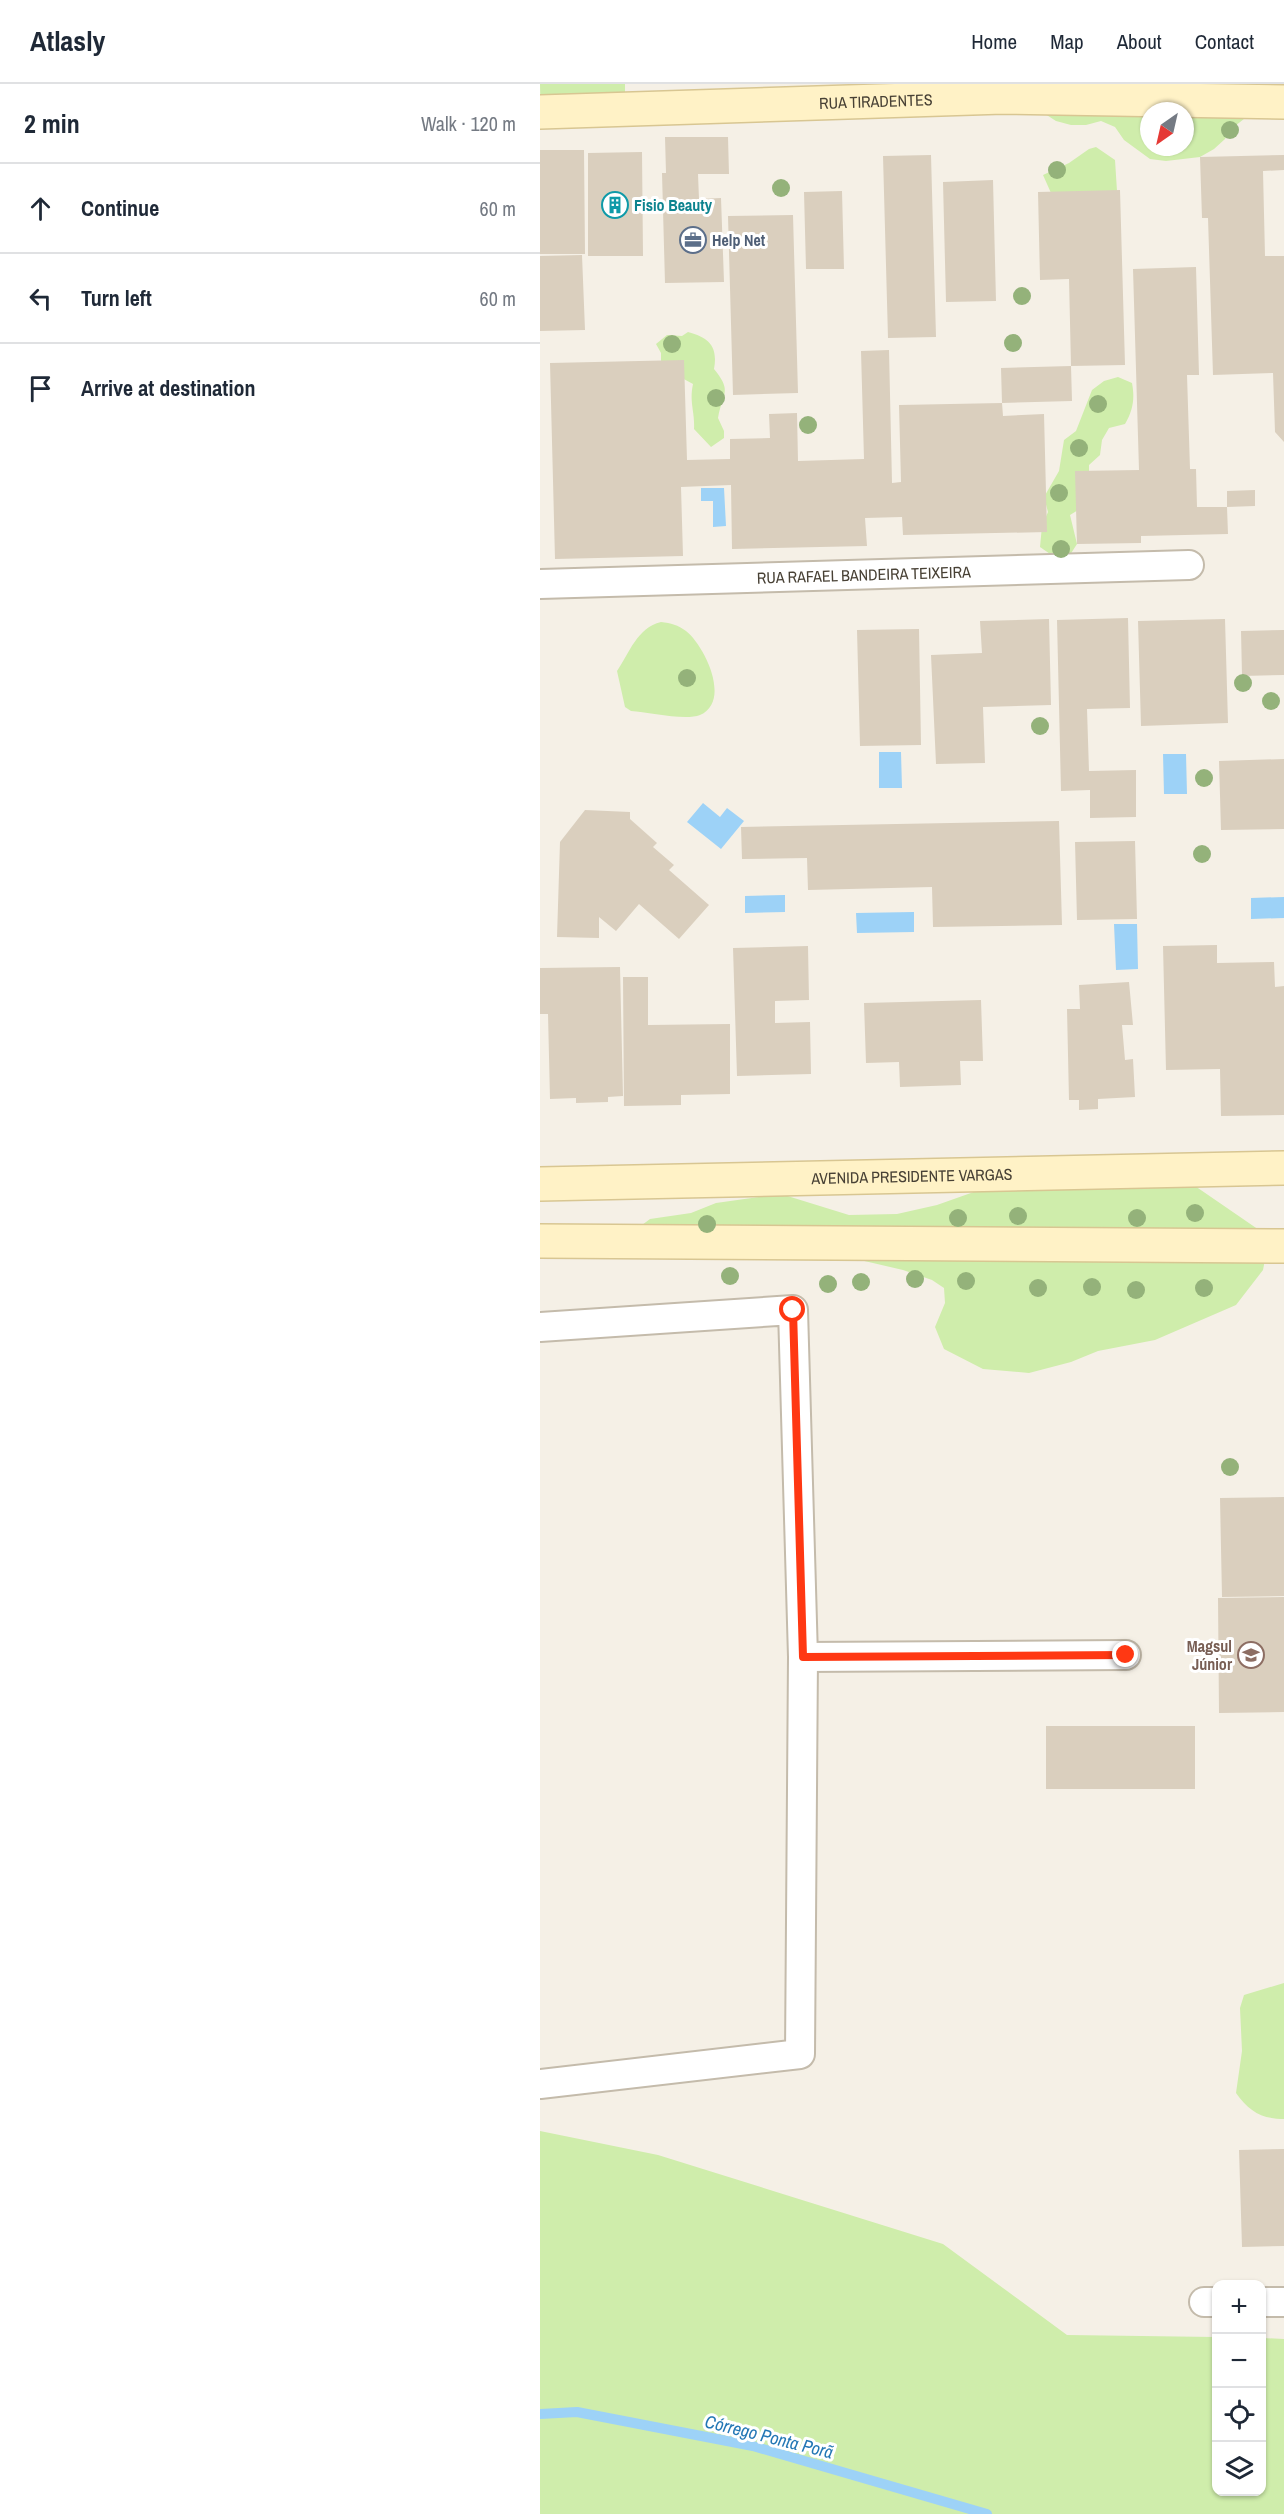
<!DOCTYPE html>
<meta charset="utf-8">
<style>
body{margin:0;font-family:"Archivo Narrow",sans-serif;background:#f6f6f7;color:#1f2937}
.controls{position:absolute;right:18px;bottom:18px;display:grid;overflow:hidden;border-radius:12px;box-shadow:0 2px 4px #0004}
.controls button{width:54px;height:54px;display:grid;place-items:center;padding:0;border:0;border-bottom:2px solid #e0e1e3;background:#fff;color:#1f2937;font:30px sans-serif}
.compass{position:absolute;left:600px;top:18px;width:54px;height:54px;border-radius:50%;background:#fff;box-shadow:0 2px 4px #0004;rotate:214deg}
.stop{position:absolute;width:18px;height:18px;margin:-14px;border:4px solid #ff3813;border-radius:50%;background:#fff}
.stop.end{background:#ff3813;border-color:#fff;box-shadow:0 2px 6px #0008}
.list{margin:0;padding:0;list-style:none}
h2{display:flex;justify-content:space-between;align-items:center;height:78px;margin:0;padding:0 24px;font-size:26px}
h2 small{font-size:20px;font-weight:400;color:#747a83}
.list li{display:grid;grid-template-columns:39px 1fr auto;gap:18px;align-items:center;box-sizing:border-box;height:90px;padding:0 24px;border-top:2px solid #e0e1e3}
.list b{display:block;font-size:22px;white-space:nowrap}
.list em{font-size:20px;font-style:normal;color:#747a83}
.icon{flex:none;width:33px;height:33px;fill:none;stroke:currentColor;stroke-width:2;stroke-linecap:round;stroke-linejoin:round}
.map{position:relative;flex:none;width:744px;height:2430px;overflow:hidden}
header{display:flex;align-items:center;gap:36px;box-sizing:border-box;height:84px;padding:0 30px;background:#fff;border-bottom:2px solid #e0e1e3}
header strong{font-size:28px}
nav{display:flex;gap:33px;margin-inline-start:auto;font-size:21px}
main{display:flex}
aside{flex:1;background:#fff}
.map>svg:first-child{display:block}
.green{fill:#cfedab;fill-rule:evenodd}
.water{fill:#9dd2f7}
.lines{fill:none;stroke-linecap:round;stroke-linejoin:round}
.stream{stroke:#9dd2f7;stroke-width:10}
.building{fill:#dacfbe}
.street-casing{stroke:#c4bbab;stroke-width:32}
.secondary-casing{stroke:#d8c692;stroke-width:36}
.street{stroke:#fff;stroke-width:28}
.secondary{stroke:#fff2c6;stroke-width:33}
.tree{fill:#94b27a}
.route{stroke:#ff3813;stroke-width:8}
.labels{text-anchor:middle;stroke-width:6;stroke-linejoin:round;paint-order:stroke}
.street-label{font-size:16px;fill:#484135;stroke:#fff}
.culture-label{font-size:16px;font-weight:bold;fill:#0d838f;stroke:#fff;text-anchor:start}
.service-label{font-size:16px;font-weight:bold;fill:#4e5e75;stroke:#fff;text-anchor:start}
.education-label{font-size:16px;font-weight:bold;fill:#785e54;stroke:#fff;text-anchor:end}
.water-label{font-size:18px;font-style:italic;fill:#2377b5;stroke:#fff}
</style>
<header>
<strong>Atlasly</strong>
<nav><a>Home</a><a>Map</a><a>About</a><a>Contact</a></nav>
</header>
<main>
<aside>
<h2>2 min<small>Walk · 120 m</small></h2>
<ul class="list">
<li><svg class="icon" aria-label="ahead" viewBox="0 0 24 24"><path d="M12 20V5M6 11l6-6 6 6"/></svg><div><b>Continue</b></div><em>60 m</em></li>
<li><svg class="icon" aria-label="left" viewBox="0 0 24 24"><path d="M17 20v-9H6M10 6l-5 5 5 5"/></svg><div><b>Turn left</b></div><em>60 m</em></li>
<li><svg class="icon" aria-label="arrive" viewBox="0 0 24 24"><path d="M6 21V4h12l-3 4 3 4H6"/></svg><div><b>Arrive at destination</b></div></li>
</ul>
</aside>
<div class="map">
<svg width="744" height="2430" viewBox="0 0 744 2430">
<rect width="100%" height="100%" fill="#f5f0e6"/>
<path class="green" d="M0 0H85V11L9 45H1Z
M501 0H744V35L714 27 690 46 685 55 674 65 660 73 626 77 610 75 584 56 575 43 561 37 546 41H531L516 37 502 28ZM609 27H645V63H609Z
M556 63 575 76 577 107 511 109 503 91 529 79 549 65Z
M148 248C170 254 178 263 174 285 193 308 182 309 178 334L184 347V354L171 363 154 345C155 327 149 319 153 300L140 293 121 277V269L116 260 127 251 142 252Z
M578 293 592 299C595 315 593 326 585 340L569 344 562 356 560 371 549 381V396L543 423 530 431 537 460 528 474 513 472 500 463 502 442 508 428 504 413 519 387 524 356 536 347 552 306 564 297Z
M121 538C131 539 138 541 146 547 164 561 192 617 160 631 145 637 108 628 91 627L85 623 77 587C90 568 97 544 121 538Z
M462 1098 655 1102 722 1148 728 1160 723 1186 696 1221 615 1256 558 1267 531 1278 489 1289 443 1285 404 1265 395 1243 405 1219 404 1204 392 1196 363 1186 260 1162 98 1144 110 1135 151 1129 176 1119 241 1110 309 1131 357 1130 397 1121Z
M744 1899V2035C721 2035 709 2027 696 2009L702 1967 700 1924 704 1911Z
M0 2047 118 2071 403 2160 527 2251 676 2253V2408H722V2254L744 2255V2430H0Z"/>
<path class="water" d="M161 404H184L186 442 173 443V417H161Z
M339 668H361L362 704H339Z
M623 670H646L647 710H624Z
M163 719 180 733 187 724 204 737 181 765 147 738Z
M245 811V828L205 829V812Z
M744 813V834L711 835V814Z
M374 828V848L317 849 316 829Z
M574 840H597L598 885 576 886Z"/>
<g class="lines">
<path class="stream" d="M0 2330 37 2328 213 2362 447 2430"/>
</g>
<path class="building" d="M125 53H188L189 90H158L159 115 181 114 184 198 125 199 122 89H126Z
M0 66H44L45 170H0Z
M102 68 103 172H48V69Z
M391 71 396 253 348 254 343 72Z
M744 71V86L723 87 725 172H744V358L735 348 733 289 673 291 668 134H662L660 73Z
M453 96 456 217 406 218 403 98Z
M580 106 585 281 531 282 529 195 500 196 498 108Z
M302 107 304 185H266L264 108Z
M253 131 258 309 193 311 188 132Z
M42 171 45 246 0 247V172Z
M656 183 659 291H647L650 385H656L657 423H687L688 450 601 452V459L537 460 535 387 599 386 593 185Z
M349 266 352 399 361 398 359 321 462 319 461 284 531 282 532 317 462 319 463 332 504 330 507 448 363 451 362 433 325 434 327 462 192 465 191 401 141 403 143 472 15 475 10 279 144 276 147 376 190 375V355L230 354 229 330 257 329 258 377 324 375 321 267Z
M715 406V422L687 423V407Z
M588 534 590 624 547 625 549 687 596 686V733L550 734V706L521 707 517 536Z
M509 535 511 621 443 623 445 679 396 680 391 571 442 569 440 537Z
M685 535 688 639 601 642 598 537Z
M379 545 381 661 320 662 317 546Z
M744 546V591L702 592 701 547Z
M744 675V745L681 746 679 677Z
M45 726 90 728V735L117 759 113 763 134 781 129 786 169 821 139 855 99 820 76 847 59 833V854L17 853 20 758Z
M519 737 522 841 393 843 392 803 268 806 267 774 202 775 201 743Z
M595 757 597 835 537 836 535 758Z
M677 861V879L734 878 735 903 744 902V1031L681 1032 680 985 626 986 623 862Z
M268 862 269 916 235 917V939L270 938 271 990 197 992 193 864Z
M80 883 83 1012 68 1013V1018L36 1019V1014L10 1015 8 930H0V884Z
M83 893H108V941L190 940V1010L141 1011V1021L84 1022Z
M589 898 593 941H582L585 976 593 975 595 1013 558 1015V1025L539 1026V1016H529L527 925H540L539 901Z
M441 916 443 977H420L421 1001 360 1003 359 978 326 979 324 919Z
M744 1413V1512L682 1513 680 1414Z
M744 1513V1628L679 1629 678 1514Z
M506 1642H655V1705H506Z
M744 2065V2162L702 2163 699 2066Z"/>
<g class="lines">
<defs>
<g id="street">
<path id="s1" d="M0 500 649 481"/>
<path d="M0 1243 253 1226 263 1573 260 1970 0 2000"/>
<path d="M263 1573 586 1571"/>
<path d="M664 2218H676"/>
<path d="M722 2218H744"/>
</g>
<g id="secondary">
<path id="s2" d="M0 28 463 13 744 18"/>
<path id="s3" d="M0 1100 744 1084"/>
<path d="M0 1157 744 1162"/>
</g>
</defs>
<use href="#street" class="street-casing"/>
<use href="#secondary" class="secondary-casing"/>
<use href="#street" class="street"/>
<use href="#secondary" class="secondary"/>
</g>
<g class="tree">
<circle cx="690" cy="46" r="9"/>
<circle cx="517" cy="86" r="9"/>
<circle cx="241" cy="104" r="9"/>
<circle cx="482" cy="212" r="9"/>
<circle cx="473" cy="259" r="9"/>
<circle cx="132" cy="260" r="9"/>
<circle cx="176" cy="314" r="9"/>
<circle cx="558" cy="320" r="9"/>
<circle cx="268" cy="341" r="9"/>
<circle cx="539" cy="364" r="9"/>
<circle cx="519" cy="409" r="9"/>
<circle cx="521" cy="465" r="9"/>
<circle cx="147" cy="594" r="9"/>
<circle cx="703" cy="599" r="9"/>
<circle cx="731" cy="617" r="9"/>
<circle cx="500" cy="642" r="9"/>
<circle cx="664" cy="694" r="9"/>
<circle cx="662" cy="770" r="9"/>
<circle cx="655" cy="1129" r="9"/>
<circle cx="478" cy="1132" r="9"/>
<circle cx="418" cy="1134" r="9"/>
<circle cx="597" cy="1134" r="9"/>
<circle cx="167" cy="1140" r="9"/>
<circle cx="190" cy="1192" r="9"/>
<circle cx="375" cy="1195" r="9"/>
<circle cx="426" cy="1197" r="9"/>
<circle cx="321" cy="1198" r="9"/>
<circle cx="288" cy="1200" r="9"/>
<circle cx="552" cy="1203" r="9"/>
<circle cx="498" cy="1204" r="9"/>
<circle cx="664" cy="1204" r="9"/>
<circle cx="596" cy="1206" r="9"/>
<circle cx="690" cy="1383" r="9"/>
</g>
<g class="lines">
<path class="route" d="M253 1226 263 1573 586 1571"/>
</g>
<defs>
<symbol id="building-ring" viewBox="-11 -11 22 22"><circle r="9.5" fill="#fff" stroke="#0f9aa8" stroke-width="1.5"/><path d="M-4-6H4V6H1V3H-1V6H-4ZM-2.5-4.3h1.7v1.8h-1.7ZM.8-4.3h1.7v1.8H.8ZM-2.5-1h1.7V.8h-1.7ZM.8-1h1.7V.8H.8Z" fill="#0f9aa8"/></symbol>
<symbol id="office-ring" viewBox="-11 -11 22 22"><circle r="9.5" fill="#fff" stroke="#5c6f8a" stroke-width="1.5"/><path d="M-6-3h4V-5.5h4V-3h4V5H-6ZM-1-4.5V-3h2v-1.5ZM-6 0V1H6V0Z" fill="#5c6f8a"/></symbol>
<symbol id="school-ring" viewBox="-11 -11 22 22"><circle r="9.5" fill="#fff" stroke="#8d6e63" stroke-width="1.5"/><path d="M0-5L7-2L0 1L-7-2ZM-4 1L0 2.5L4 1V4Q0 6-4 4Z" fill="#8d6e63"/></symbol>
</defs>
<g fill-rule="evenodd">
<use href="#building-ring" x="60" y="106" width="30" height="30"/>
<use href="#office-ring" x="138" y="141" width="30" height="30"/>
<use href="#school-ring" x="696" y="1556" width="30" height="30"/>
</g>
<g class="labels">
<g class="street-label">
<text dy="6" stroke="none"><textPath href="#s2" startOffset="336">RUA TIRADENTES</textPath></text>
<text dy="6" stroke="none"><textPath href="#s1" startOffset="324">RUA RAFAEL BANDEIRA TEIXEIRA</textPath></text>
<text dy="6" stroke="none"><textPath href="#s3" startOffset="372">AVENIDA PRESIDENTE VARGAS</textPath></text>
</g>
<g class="culture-label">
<text x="94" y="127">Fisio Beauty</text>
</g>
<g class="service-label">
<text x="172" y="162">Help Net</text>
</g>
<g class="education-label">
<text x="692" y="1568">Magsul<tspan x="692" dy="18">Júnior</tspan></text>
</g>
<g class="water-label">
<text transform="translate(229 2353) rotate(14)" y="6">Córrego Ponta Porã</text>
</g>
</g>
</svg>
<div class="controls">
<button>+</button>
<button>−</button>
<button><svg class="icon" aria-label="locate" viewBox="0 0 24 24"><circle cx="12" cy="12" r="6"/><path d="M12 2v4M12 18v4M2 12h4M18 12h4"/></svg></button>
<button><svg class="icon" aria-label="layers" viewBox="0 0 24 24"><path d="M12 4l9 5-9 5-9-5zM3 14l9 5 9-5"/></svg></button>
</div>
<svg class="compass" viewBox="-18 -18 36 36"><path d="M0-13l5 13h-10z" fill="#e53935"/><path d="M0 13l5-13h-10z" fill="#747a83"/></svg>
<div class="stop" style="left:253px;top:1226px"></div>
<div class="stop end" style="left:586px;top:1571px"></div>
</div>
</main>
